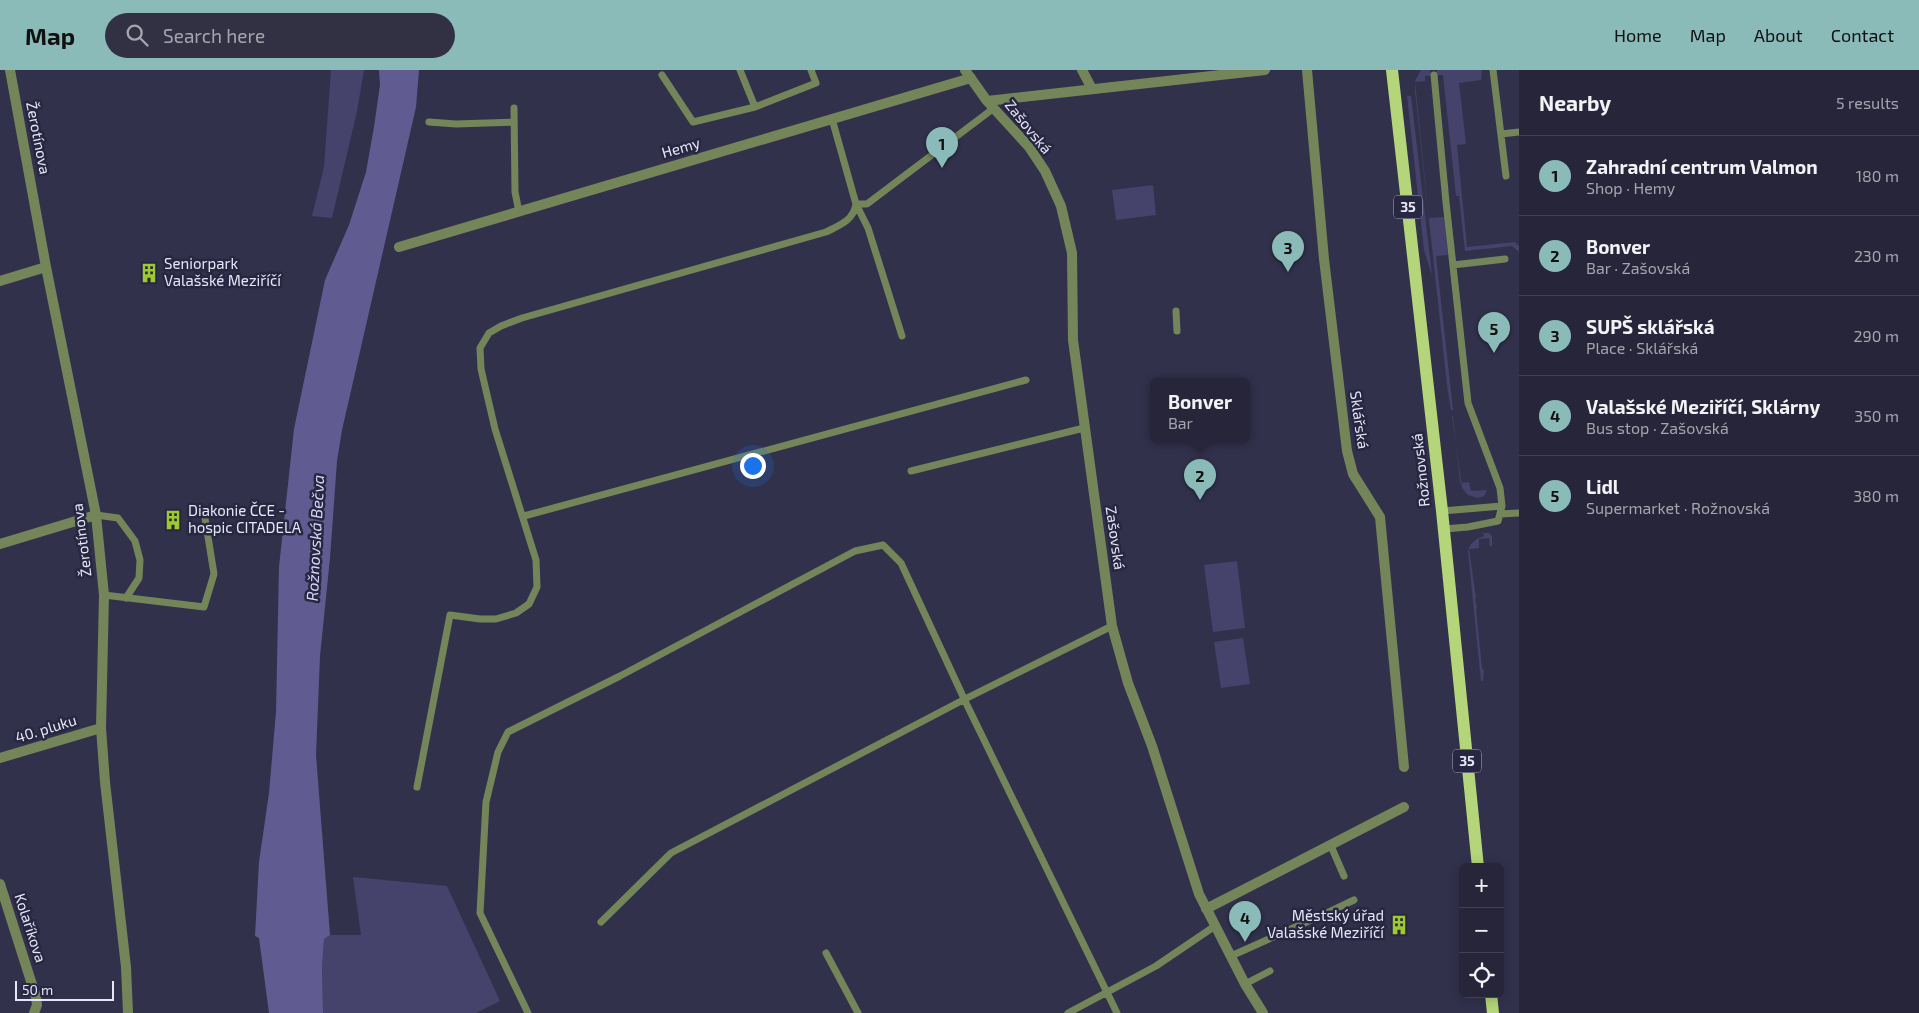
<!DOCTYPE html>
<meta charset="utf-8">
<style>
body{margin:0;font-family:"Exo 2",sans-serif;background:#323144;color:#f1f3f6}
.controls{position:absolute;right:15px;bottom:15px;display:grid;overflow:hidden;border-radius:8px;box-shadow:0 2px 12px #0003}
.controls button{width:45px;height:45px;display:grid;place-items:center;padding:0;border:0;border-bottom:1px solid #424253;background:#262539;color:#f1f3f6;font:25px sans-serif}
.scale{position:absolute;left:15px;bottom:12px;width:99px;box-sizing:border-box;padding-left:5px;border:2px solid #e6e6f8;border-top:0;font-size:14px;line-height:18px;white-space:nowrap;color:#e6e6f8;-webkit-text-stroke:4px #282741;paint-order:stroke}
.you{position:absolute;left:752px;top:395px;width:18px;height:18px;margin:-12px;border:4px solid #fff;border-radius:50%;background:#1a73e8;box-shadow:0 0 0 8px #1a73e833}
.badge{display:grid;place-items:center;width:32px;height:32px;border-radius:50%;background:#8bbbb9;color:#111;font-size:16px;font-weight:700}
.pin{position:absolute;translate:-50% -41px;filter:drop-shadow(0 1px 2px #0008)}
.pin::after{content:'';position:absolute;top:26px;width:18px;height:15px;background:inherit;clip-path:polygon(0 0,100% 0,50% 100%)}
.popup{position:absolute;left:1150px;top:308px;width:100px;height:65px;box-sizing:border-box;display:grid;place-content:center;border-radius:8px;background:#262539;filter:drop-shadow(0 1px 4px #0005);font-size:16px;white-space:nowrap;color:#a4a5ae}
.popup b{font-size:19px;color:#f1f3f6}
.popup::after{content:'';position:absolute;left:50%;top:100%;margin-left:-10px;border:10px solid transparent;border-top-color:#262539}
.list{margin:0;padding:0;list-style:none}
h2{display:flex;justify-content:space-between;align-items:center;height:65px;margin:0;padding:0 20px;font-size:21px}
h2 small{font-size:16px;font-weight:400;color:#a4a5ae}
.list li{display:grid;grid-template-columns:32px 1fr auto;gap:15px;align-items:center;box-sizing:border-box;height:80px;padding:0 20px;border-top:1px solid #424253}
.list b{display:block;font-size:19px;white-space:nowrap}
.list p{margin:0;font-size:16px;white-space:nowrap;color:#a4a5ae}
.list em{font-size:16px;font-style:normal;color:#a4a5ae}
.icon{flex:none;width:28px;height:28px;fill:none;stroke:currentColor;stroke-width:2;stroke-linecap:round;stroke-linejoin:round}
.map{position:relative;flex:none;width:1519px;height:943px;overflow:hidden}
header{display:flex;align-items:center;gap:30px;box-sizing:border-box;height:70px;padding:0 25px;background:#8bbbb9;color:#111}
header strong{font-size:24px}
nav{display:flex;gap:28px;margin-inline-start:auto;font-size:18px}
.search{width:350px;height:45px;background:#323144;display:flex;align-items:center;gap:12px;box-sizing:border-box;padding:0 18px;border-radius:28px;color:#a4a5ae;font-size:19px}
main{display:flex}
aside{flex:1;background:#262539}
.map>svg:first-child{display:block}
.green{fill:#45426b}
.water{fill:#605c92}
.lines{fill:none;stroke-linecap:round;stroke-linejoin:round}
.service{stroke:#75855a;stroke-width:7}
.minor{stroke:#75855a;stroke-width:10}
.primary{stroke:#b4d579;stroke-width:12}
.labels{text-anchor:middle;stroke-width:5;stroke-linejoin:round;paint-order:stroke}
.shield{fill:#282741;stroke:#adadc1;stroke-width:1}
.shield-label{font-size:14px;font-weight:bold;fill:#e6e6f8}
.street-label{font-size:15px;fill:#e6e6f8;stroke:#282741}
.poi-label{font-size:15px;fill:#e6e6f8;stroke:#282741;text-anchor:start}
.water-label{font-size:16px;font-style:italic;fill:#d8d7f9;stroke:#282741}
</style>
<header>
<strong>Map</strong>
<div class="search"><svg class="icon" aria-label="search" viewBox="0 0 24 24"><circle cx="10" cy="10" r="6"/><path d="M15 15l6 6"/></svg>Search here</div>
<nav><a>Home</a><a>Map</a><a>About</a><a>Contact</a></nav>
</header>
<main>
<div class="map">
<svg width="1519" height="943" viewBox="0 0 1519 943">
<rect width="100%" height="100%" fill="#32314c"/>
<path class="green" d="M331 0H364L357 41 332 148 312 146 324 97Z
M1421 0H1430L1431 6H1425V11L1415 12 1429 148 1444 147 1448 185 1436 186 1453 340H1451L1447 315 1415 21V11Z
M1437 0H1482L1481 10 1459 13 1466 74 1457 75 1467 177 1515 172 1519 176V182L1512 176 1465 181 1459 126H1456L1443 5H1437Z
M1407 26H1411L1432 205 1424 180Z
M1153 115 1156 145 1116 150 1112 120Z
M1452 346H1453L1460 413 1469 412 1471 421 1487 420 1484 426 1478 428 1468 425 1462 418Z
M1483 463H1489L1492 466V476H1490L1489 468 1479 469V478L1469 479 1476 528 1475 529 1477 538 1476 539C1478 560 1480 578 1482 599L1484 600 1483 611H1481L1468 481C1470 473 1475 469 1484 466Z
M1237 491 1245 558 1213 562 1204 495Z
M1243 568 1250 614 1221 618 1214 572Z
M353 807 447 816 500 931 476 943H323L322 897 324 869 330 865H361Z"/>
<path class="water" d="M379 0H419L416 37 342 360 337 391 330 488 320 586 316 685 330 865 324 869 322 897 323 943H269L259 868 255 866 259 792 269 723 276 642 279 497 294 359 325 210 349 155 366 102 374 57 380 15Z"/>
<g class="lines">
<path class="service" d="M740 0 755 37 816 13 811 0
M1493 0 1506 106
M662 5 693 52 755 37
M1434 5 1446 132 1468 333 1500 418 1502 436 1498 451 1468 457 1444 459
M514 38 515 122 519 142
M429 52 456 54 514 52
M1501 64 1519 62
M1453 195 1505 189
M1176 241 1177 261
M902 266 868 158 856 134H867L994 38
M911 401 1084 358
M1442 441 1502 436
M1500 444 1519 443
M96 445 118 448 135 471 140 490 139 508 126 528
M524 446 1026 310
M104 525 204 537 214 504 205 448
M417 717 450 545 480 549H496L516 543 529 534 537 517 536 490 495 359 481 299 480 278 489 263 501 256 522 248 826 162C840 155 853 151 856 134L832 49
M1331 776 1344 806
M1331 841 1354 830
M601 852 671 783 965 629 1112 556
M826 883 858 943
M1231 886 1331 841 1335 850
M1245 914 1270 901
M528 943 480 843 486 732 498 682 508 662 620 606 855 481 883 475 901 493 967 635 1117 943
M1068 943 1156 896 1215 856"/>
<path class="minor" d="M10 0 46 197 96 445 104 525 101 658 105 712 126 897 128 943
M965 0 987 31 1029 77 1045 101 1061 136 1072 183 1073 270 1112 556 1128 613 1152 676 1199 824 1245 914 1263 943
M1082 0 1092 19
M1307 0 1324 189 1347 381 1353 404 1380 447 1404 697
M987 31 1265 0
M399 177 971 8
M0 211 46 197
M0 474 96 445
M0 688 101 658
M0 814 36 927 37 935 34 943
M1206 839 1404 737"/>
<path class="primary" d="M1392 0 1442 441 1478 797
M1491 924 1493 943"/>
</g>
<defs>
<symbol id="building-bare" viewBox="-9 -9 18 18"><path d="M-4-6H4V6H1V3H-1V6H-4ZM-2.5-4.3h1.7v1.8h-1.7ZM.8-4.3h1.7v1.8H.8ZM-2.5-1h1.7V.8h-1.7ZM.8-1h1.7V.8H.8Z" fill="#9dca30" stroke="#282741" stroke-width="2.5" paint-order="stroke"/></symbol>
</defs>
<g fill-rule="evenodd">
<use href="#building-bare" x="135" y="189" width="28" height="28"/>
<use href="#building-bare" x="159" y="436" width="28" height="28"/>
<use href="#building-bare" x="1385" y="841" width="28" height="28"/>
</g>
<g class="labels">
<g class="shield">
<rect x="1394" y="125.5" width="28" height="23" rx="4"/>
<rect x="1453" y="679.5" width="28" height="23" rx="4"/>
</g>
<g class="shield-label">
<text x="1408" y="142">35</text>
<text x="1467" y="696">35</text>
</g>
<g class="street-label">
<text transform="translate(1028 57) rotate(51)" y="5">Zašovská</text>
<text transform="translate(38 68) rotate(79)" y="5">Žerotínova</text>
<text transform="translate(681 78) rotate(-16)" y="5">Hemy</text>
<text transform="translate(1359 350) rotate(82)" y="5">Sklářská</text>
<text transform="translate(1421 400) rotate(-96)" y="5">Rožnovská</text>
<text transform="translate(1115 468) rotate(82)" y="5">Zašovská</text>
<text transform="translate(82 470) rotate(-97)" y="5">Žerotínova</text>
<text transform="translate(46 659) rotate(-17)" y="5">40. pluku</text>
<text transform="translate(30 858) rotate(72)" y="5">Kolaříkova</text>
</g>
<g class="poi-label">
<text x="164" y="199">Seniorpark<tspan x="164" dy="17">Valašské Meziříčí</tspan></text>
<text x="188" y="446">Diakonie ČCE -<tspan x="188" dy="17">hospic CITADELA</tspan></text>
<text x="1384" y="851" text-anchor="end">Městský úřad<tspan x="1384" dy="17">Valašské Meziříčí</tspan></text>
</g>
<g class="water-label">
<text transform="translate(315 468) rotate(-87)" y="6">Rožnovská Bečva</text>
</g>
</g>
</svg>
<div class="controls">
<button>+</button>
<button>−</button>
<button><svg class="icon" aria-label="locate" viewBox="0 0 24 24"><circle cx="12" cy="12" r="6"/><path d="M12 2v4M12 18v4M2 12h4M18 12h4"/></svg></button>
</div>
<div class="scale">50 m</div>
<div class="you"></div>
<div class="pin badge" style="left:942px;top:98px">1</div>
<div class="pin badge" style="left:1200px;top:430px">2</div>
<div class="popup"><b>Bonver</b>Bar</div>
<div class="pin badge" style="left:1288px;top:202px">3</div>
<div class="pin badge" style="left:1245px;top:872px">4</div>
<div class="pin badge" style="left:1494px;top:283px">5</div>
</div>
<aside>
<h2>Nearby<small>5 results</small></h2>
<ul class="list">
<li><span class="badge">1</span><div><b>Zahradní centrum Valmon</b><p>Shop · Hemy</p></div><em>180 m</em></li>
<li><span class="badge">2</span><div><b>Bonver</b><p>Bar · Zašovská</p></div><em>230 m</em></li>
<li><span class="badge">3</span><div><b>SUPŠ sklářská</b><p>Place · Sklářská</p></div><em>290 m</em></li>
<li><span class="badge">4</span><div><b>Valašské Meziříčí, Sklárny</b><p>Bus stop · Zašovská</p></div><em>350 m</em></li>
<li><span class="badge">5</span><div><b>Lidl</b><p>Supermarket · Rožnovská</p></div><em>380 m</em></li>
</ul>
</aside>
</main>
